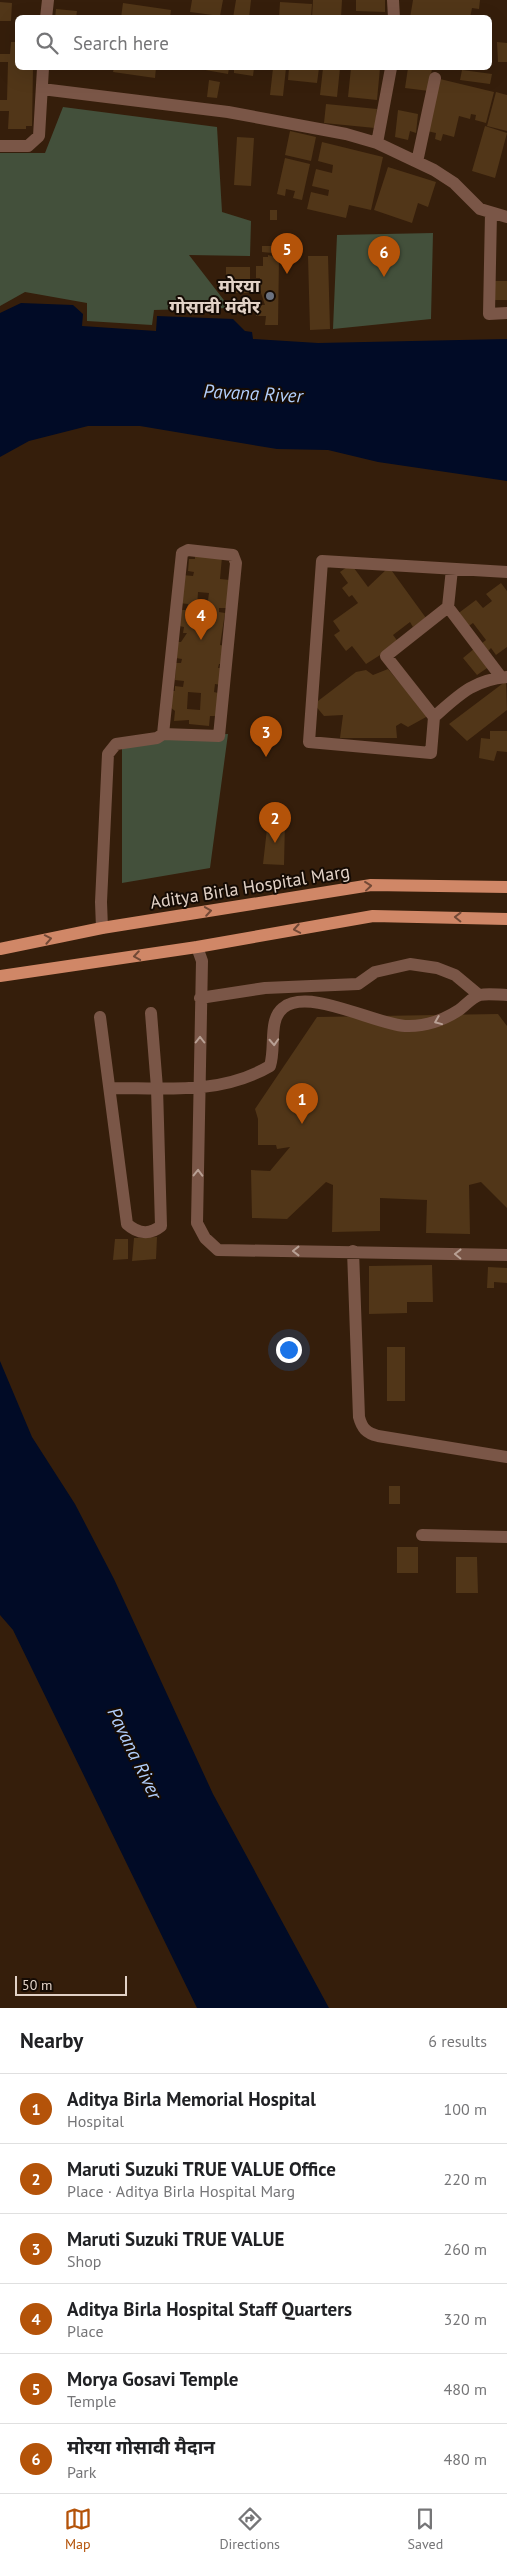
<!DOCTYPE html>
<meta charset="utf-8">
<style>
body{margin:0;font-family:"PT Sans","Noto Sans Devanagari",sans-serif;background:#f6f6f6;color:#202124}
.scale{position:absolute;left:15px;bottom:12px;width:112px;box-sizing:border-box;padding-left:5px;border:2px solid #e2d2c7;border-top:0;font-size:14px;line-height:18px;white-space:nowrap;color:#e2d2c7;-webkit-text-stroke:4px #150b04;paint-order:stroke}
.you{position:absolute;left:288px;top:1349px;width:18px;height:18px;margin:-12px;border:4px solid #fff;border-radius:50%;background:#1a73e8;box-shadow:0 0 0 8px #1a73e833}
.badge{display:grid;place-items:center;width:32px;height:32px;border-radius:50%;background:#b45309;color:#fff;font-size:16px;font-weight:700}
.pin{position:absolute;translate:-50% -41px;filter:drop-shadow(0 1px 2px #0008)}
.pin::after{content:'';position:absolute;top:26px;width:18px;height:15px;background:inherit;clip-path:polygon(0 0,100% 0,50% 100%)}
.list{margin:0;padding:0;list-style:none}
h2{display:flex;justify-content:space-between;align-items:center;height:65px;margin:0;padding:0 20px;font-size:21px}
h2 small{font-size:16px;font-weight:400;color:#757577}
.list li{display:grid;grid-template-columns:32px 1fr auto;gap:15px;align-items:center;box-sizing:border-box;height:70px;padding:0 20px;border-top:1px solid #e0e0e0}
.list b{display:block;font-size:19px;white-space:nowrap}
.list p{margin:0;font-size:16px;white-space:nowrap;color:#757577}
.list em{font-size:16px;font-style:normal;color:#757577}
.icon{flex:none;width:28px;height:28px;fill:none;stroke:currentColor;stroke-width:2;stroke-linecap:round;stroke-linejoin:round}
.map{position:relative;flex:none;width:507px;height:2008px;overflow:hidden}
.search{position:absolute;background:#fff;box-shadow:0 5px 20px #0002;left:15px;right:15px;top:15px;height:55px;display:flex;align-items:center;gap:12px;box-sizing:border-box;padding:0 18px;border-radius:8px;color:#757577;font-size:19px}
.sheet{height:485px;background:#fff}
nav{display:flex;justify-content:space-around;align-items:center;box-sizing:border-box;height:70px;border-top:1px solid #e0e0e0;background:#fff;font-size:14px;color:#757577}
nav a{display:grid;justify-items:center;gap:2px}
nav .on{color:#b45309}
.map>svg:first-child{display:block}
.green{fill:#43503b}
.water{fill:#010b26}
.building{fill:#513618;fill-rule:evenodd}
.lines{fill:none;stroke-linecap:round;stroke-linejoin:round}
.minor{stroke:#7a5647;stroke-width:12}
.major{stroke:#d08767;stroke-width:12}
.oneway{stroke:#724936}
.oneway2{stroke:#b8a094}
.worship-dot{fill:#6b7280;stroke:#150b04;stroke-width:2}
.labels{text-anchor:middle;stroke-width:4;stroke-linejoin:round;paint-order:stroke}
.poi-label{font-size:18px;font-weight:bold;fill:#e2d2c7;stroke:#150b04;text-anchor:end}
.street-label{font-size:18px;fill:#e2d2c7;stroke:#150b04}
.water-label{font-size:19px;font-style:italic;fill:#b2cffc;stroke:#150b04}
</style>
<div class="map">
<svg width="507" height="2008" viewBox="0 0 507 2008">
<rect width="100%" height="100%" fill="#351e0b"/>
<path class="green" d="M63 107 217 127 222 212 251 221 250 256 189 255 230 308 154 310 152 325 87 321V303L25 292 0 306V153H45Z
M433 233 431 319 333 329 337 235Z
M228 734 210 868 122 883V738Z"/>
<path class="water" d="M21 303 73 305 83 314 82 326 156 331 157 316 233 319 245 331 252 332 253 339 318 343 507 339V481L378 462 328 450 277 449 140 426H88L29 441 0 457V313Z
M0 1361 32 1437 75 1504 114 1579 213 1794 329 2008H197L13 1630 0 1615Z"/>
<path class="building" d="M192 0H223L220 16 190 12Z
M236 0H251L249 18H233Z
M313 0H342L341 18H312Z
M356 0H385V12L356 11Z
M413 0H480L479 9 472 8 470 18H410Z
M0 2 12 3 11 21H0Z
M280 2 312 4 311 18H279Z
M123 3 171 10 170 18H121Z
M56 9 77 11 76 18H55Z
M11 42H18V68H33L32 126H26V129H8L9 111H0V100H7L8 62H0V54H10Z
M497 42 507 43V62H498Z
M114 68H156L155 78 113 72Z
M194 68H229L228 74Z
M234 68H254L253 76 234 73Z
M273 68H286L283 96 270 95Z
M289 68H319L317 83 288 80Z
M323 68H340L337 97 320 95Z
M351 68H380L377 100 348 97Z
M408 68H432L429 91 405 88Z
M462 70 492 74 490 84 460 80Z
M440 79 494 92 486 123 475 120 476 115 471 114 470 119 459 116 454 137 443 134 441 141 435 139 436 133 427 131Z
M209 80 220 82 217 98 207 97Z
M496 92 507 95V131L487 126Z
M326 104 377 109 375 128 324 123Z
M398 110 418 114 416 133 410 131 408 140 395 137Z
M485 126 507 133 495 178 472 171Z
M290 131 316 137 311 161 285 155Z
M237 137 254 138 251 186 234 185Z
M322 142 383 157 371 210 349 205 346 218 307 209 311 192 328 196 329 190 312 186 316 169 332 173 333 165 318 161Z
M285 158 310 164 302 200 293 198 295 191 286 189 285 196 277 194Z
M388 167 436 182 428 207 418 203 412 223 374 210Z
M270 210H277V220H270Z
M262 246H273L272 253 262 252Z
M268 255 279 258 278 325H265L266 316H256V305H265L259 287 260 278H256V266H263V257H268Z
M308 256H328L330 329 310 330Z
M226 267H250V293H226Z
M493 281H507V300H493Z
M195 554 222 557 220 579 230 580 227 608H219V612L225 613 220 645 225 646 224 664H219L218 668H223L221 685 215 684 214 692 218 693 216 716H210L209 726 189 724V720L174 721 175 711 170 707 172 691H175V686L183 687 184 681 175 680 176 663H181L182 659 176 658 177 642H181L187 633H183L184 627 179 626 181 610H187L188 604 179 603 182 575 193 576 194 572 188 571 189 559H195ZM198 592 209 593 207 608 197 607ZM188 692 201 693 200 710 187 709Z
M351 564 368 587 389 567 426 618 413 627 410 622 393 635 399 643 366 664 352 646 346 651 334 635 340 631 333 621 358 603 352 595 349 597 342 588 348 583 340 572Z
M501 583 507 591V647L496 655 491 648 487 652 481 644 486 640 473 623 466 628 456 615 476 600 483 608 492 601 486 594Z
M475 648 490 666 477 675 463 658Z
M388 669 428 716 408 727 401 723 396 726 397 738H340L343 715 324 716 314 704 356 672 366 670 373 675Z
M506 681 507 710 467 741 449 724Z
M490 731H507V752L497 751 494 761 479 758 481 738 490 739Z
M268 820 285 821 284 865 263 864Z
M498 1014 507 1026V1208L481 1182 469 1185 470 1234 426 1233 427 1200 380 1198V1231L332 1232 333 1185 326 1182 287 1219 252 1218 251 1170 270 1171 290 1147 277 1149 276 1145H258V1119L255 1109 317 1017Z
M157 1237 156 1259 132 1261 134 1238Z
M115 1239H128V1259L113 1260Z
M432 1265 433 1302H407V1313L369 1314V1266Z
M488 1267 507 1268V1283L494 1282V1288H487Z
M387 1347H405V1401H387Z
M389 1486H400V1504H389Z
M397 1547H418V1573H397Z
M456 1557H477L478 1593H456Z"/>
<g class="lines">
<path class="minor" d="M393 0 394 18
M46 18 48 0
M42 89 228 112 346 134 377 143 434 170 454 183 480 209 507 217
M377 143 391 68
M0 146H28L39 136 43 68
M417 162 435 78
M491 213 489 314 507 313
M507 572 322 561 309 742 431 753 434 717C459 695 473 680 507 677
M448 607 501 677
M434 717 386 656 448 607 452 569
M102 928 101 902 108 754 116 744 157 738 163 734 182 553 188 550 233 555 236 563 219 736 163 734
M197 947 202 961 197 1223 205 1238 218 1250 507 1255
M200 998 265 988 358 984 375 972 410 964 437 968 455 975 479 995
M100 1017 127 1224C138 1234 150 1235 161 1226L157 1088 151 1013
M110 1088C165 1088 221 1095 270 1066 276 1047 268 1020 283 1008 308 987 375 1024 405 1026 425 1027 442 1021 459 1010 465 1006 473 996 480 995 488 993 499 995 507 995
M353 1251 359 1417C362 1428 366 1433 378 1436L507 1457
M422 1535 507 1537"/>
<path class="major" d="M0 949 102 928 371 885 507 887
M0 976 197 947 373 916 507 919"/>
</g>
<defs><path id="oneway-chevron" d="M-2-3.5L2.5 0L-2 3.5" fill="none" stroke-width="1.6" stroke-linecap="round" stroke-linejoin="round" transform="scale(1.25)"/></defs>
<g class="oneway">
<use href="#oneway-chevron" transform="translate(368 886) rotate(-6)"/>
<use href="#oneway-chevron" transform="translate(208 911) rotate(-9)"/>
<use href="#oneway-chevron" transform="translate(458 917) rotate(-179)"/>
<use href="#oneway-chevron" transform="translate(297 929) rotate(170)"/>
<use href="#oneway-chevron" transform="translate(48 939) rotate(-11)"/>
<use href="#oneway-chevron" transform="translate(137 956) rotate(171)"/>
</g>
<g class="oneway2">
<use href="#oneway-chevron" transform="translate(438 1021) rotate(158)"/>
<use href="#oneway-chevron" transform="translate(200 1040) rotate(-90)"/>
<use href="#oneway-chevron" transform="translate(274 1042) rotate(87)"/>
<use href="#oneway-chevron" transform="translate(198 1173) rotate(-89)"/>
<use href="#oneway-chevron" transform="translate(296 1251) rotate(-180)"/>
<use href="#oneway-chevron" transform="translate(458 1254) rotate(-179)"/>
</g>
<circle class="worship-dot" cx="270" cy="296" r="5"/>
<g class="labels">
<g class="poi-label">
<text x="260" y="292">मोरया<tspan x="260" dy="21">गोसावी मंदीर</tspan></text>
</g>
<g class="street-label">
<text transform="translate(250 887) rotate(-9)" y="6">Aditya Birla Hospital Marg</text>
</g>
<g class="water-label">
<text transform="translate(253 393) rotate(3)" y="7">Pavana River</text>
<text transform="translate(135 1753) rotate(64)" y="7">Pavana River</text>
</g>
</g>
</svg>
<div class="scale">50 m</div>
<div class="you"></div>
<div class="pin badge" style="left:302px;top:1124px">1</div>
<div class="pin badge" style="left:275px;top:843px">2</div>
<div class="pin badge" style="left:266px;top:757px">3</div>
<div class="pin badge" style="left:201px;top:640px">4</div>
<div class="pin badge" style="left:287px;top:274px">5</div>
<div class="pin badge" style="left:384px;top:277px">6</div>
<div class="search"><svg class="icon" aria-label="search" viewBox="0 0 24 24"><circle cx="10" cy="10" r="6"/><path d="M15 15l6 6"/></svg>Search here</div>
</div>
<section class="sheet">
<h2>Nearby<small>6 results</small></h2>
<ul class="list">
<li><span class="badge">1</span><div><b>Aditya Birla Memorial Hospital</b><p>Hospital</p></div><em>100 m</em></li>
<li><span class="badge">2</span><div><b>Maruti Suzuki TRUE VALUE Office</b><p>Place · Aditya Birla Hospital Marg</p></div><em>220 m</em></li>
<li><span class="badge">3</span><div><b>Maruti Suzuki TRUE VALUE</b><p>Shop</p></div><em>260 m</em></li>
<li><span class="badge">4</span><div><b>Aditya Birla Hospital Staff Quarters</b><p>Place</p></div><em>320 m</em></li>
<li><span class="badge">5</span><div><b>Morya Gosavi Temple</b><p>Temple</p></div><em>480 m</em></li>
<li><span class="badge">6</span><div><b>मोरया गोसावी मैदान</b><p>Park</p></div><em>480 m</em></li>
</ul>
</section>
<nav>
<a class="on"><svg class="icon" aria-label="map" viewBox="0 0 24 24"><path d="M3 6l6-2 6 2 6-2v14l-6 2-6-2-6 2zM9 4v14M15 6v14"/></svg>Map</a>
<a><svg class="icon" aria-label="directions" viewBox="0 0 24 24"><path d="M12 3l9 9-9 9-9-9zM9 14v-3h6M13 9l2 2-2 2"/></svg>Directions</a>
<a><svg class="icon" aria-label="saved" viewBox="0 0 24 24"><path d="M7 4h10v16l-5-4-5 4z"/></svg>Saved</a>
</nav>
